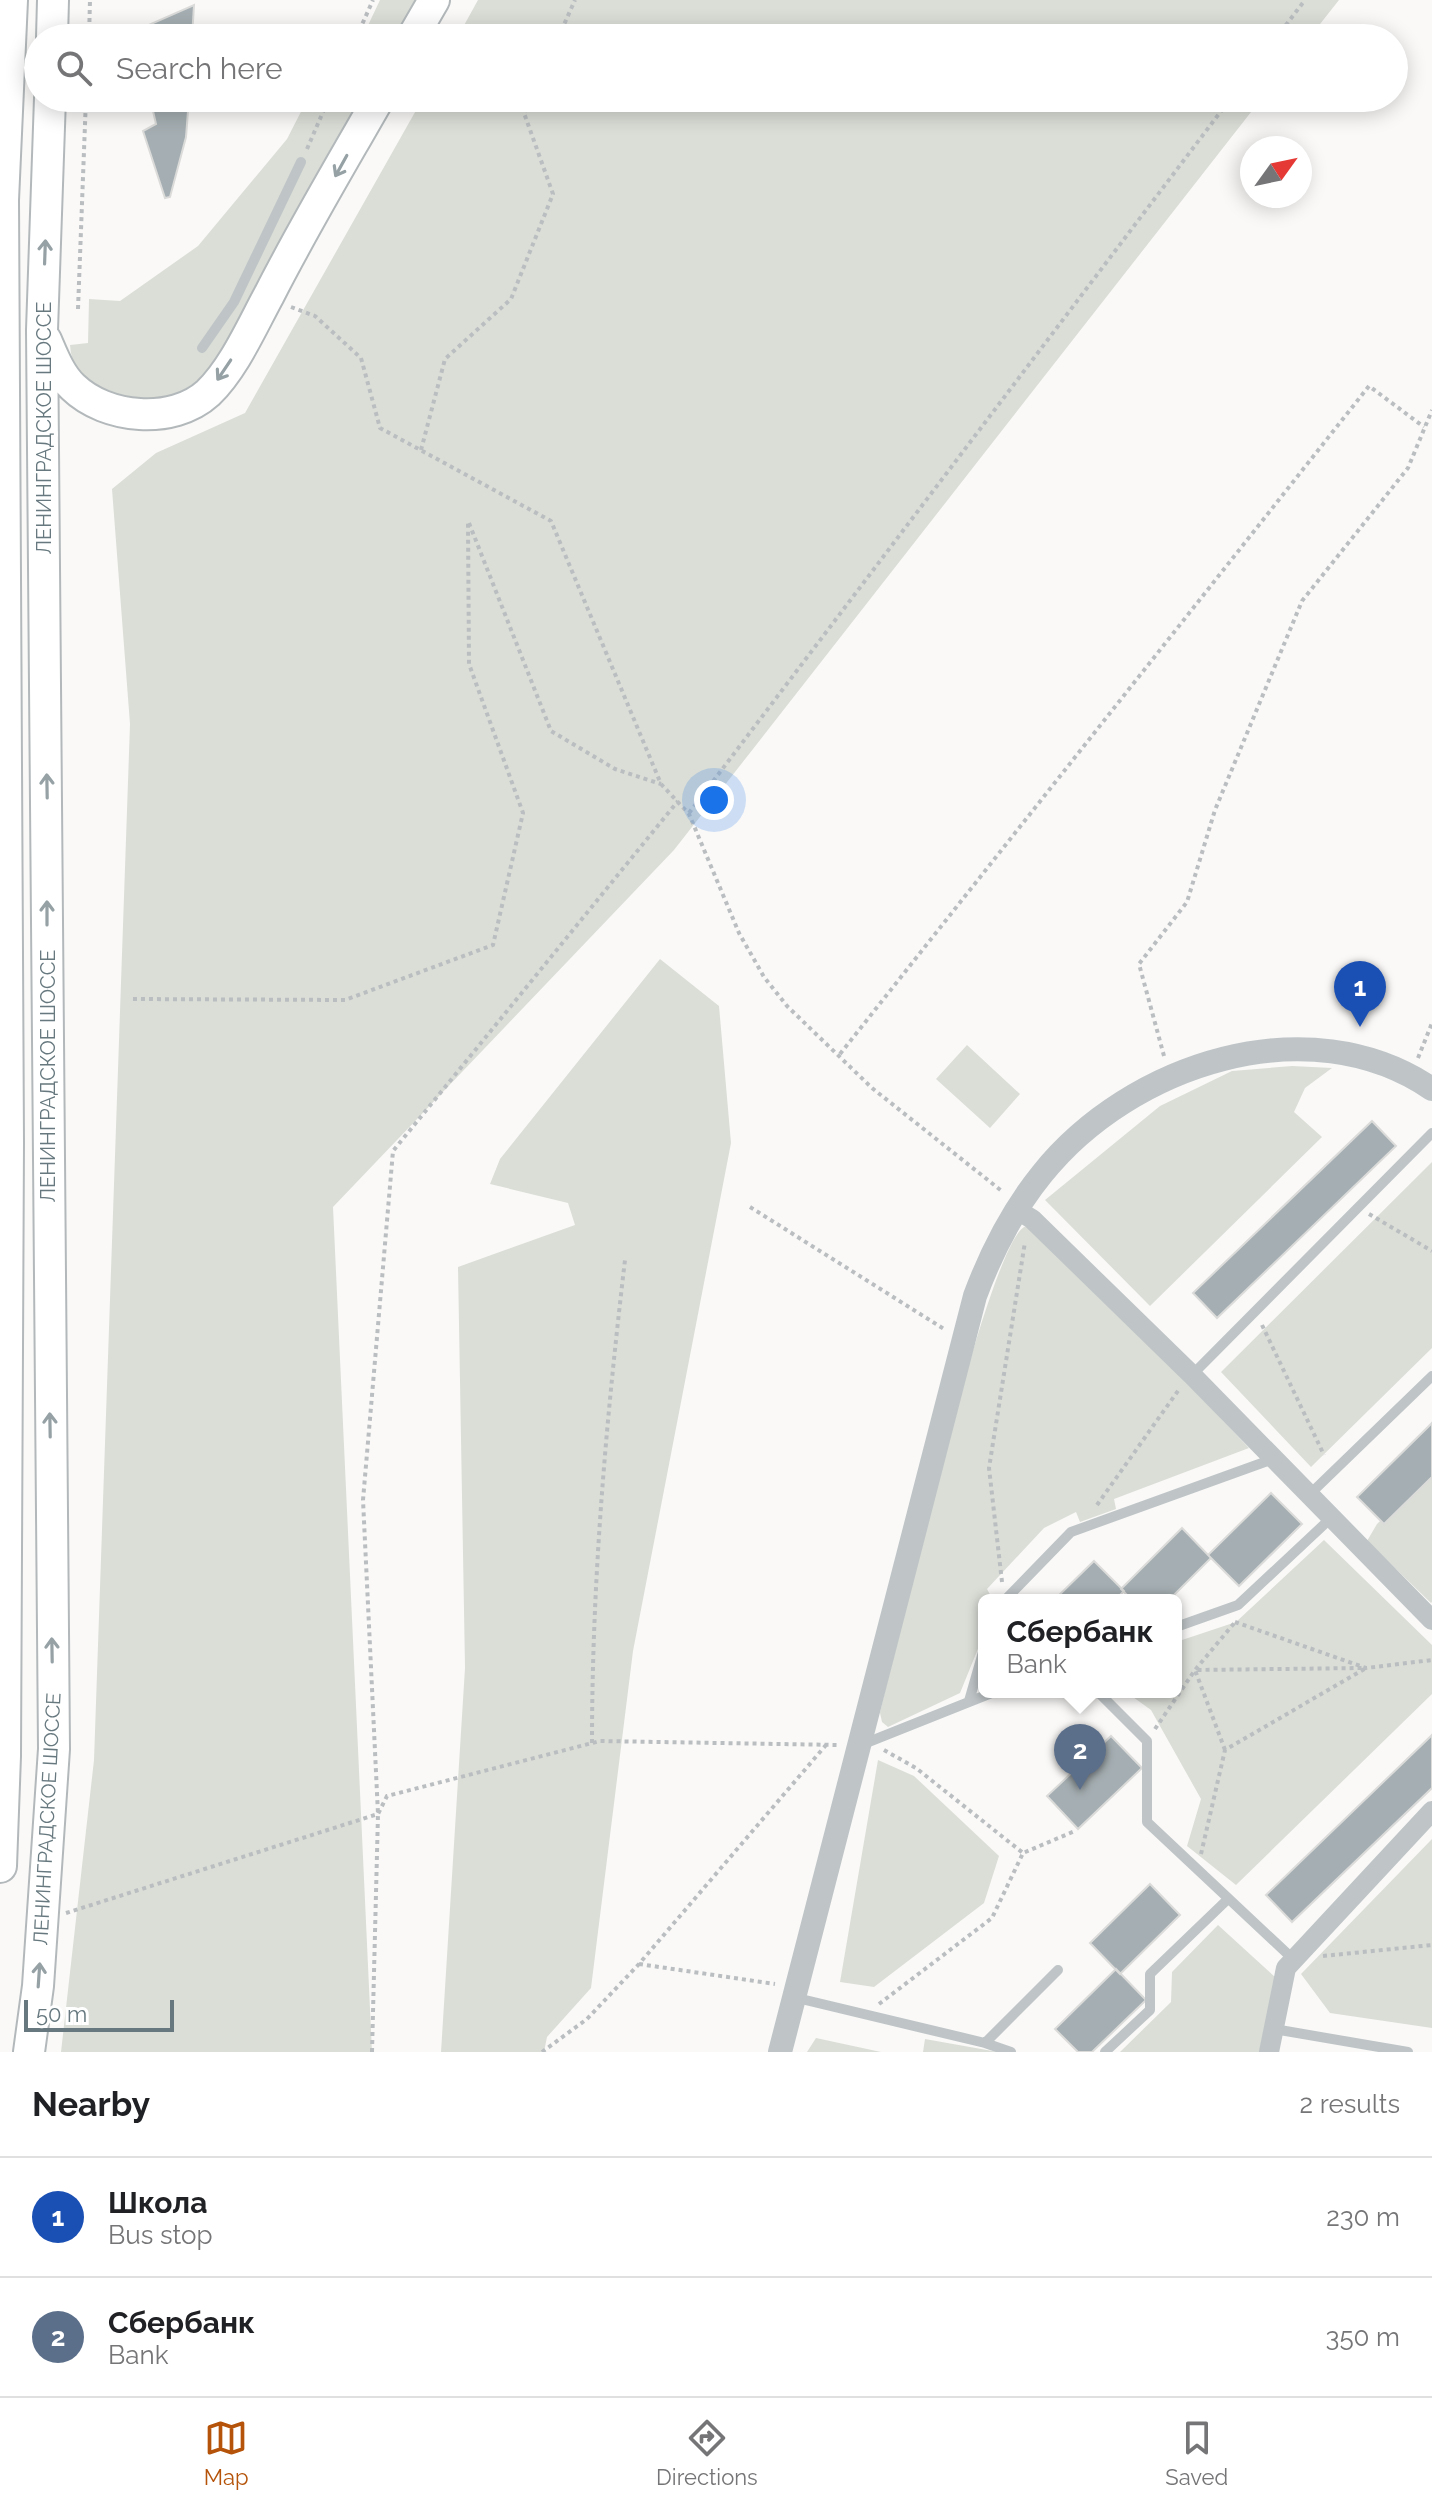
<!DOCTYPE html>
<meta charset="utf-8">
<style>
body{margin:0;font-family:Raleway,sans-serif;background:#f2f2f2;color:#202124}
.compass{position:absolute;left:1240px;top:136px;width:72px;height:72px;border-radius:50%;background:#fff;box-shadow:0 4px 20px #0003;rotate:57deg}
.scale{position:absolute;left:24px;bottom:20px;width:150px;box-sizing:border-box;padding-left:8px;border:4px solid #67797f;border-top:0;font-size:22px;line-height:28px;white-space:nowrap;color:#67797f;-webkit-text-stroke:6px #fff;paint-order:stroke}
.you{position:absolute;left:714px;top:800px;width:28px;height:28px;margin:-20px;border:6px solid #fff;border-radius:50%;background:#1a73e8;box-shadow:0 0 0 12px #1a73e833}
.badge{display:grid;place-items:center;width:52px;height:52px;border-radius:50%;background:#b45309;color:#fff;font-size:26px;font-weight:700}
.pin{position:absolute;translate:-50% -66px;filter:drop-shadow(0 2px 4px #0008)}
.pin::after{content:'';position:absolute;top:42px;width:28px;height:24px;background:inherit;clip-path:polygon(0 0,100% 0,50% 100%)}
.popup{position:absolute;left:978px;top:1594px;width:204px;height:104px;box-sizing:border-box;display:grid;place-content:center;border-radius:12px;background:#fff;filter:drop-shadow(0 2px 6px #0005);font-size:26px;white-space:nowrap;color:#757577}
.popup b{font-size:30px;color:#202124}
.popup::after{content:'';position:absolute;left:50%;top:100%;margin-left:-16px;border:16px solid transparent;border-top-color:#fff}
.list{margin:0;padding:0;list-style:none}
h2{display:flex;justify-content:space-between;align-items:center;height:104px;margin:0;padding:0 32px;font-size:34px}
h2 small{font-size:26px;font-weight:400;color:#757577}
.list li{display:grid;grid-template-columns:52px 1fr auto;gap:24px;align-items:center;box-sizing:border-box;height:120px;padding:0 32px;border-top:2px solid #e0e0e0}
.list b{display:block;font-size:30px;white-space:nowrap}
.list p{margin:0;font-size:26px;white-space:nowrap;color:#757577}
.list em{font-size:26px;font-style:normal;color:#757577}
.icon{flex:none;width:44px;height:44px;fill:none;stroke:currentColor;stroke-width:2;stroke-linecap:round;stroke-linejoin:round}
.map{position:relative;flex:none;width:1432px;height:2052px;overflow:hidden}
.search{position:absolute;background:#fff;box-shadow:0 4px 20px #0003;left:24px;right:24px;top:24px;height:88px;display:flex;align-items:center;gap:20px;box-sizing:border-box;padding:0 28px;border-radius:44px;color:#757577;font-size:30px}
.sheet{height:344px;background:#fff}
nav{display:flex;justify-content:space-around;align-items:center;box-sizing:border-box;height:112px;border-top:2px solid #e0e0e0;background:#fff;font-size:22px;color:#757577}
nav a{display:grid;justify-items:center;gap:4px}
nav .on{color:#b45309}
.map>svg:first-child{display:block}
.green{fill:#dbded7}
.building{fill:#a5aeb2;stroke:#dbdbda;stroke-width:2}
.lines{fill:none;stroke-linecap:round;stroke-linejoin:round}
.primary-casing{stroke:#b3b9bb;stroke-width:34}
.trunk-casing{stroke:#b3b8ba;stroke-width:36}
.path{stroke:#babec0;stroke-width:4;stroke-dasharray:4 4;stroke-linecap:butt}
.service{stroke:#bfc5c7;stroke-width:10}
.minor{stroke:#bfc5c7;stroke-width:20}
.tertiary{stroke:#bfc5c7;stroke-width:24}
.primary{stroke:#fff;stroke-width:30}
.trunk{stroke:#fff;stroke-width:32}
.oneway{stroke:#95a1a5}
.labels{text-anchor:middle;stroke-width:8;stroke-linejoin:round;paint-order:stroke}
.street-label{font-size:20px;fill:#67797f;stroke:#fff}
</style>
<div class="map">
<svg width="1432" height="2052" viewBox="0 0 1432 2052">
<rect width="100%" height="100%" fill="#faf9f8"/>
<path class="green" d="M380 0H417L395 38H362Z
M478 0H1339L1309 38H457Z
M308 98H360L214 366C202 376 188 390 174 395 132 410 73 396 70 345L88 343 89 299 120 301 198 246 287 139Z
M423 98H1262L674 850 333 1207 372 2052H61L94 1760 130 724 112 489 156 453 245 413Z
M660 959 719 1006 731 1143 633 1651 591 1988 547 2037 544 2052H441L465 1668 458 1267 575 1225 568 1203 490 1184 500 1159Z
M967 1045 1020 1094 990 1128 936 1079Z
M1292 1066 1332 1068 1305 1088 1294 1112 1322 1137 1150 1306 1045 1200 1160 1106 1232 1071Z
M1432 1162V1348L1311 1467 1221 1372Z
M1026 1226 1054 1243 1249 1448 1114 1499 1116 1509 1080 1522 1076 1512 1044 1528 987 1589 993 1600H984V1634L960 1693 888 1727 882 1722 880 1713C895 1653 989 1237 1026 1226Z
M1432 1470V1602L1431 1603 1367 1541 1377 1524Z
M1324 1540 1432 1645V1694L1236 1885 1187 1846 1201 1799 1151 1710 1126 1692H1176V1642L1236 1622Z
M878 1760 914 1776 999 1856 984 1903 874 1987 840 1982Z
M1432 1839V2028L1330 2013 1301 1974Z
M1218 1925 1275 1977 1261 2052H1120L1171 2002 1172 1972Z
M816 2038 881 2052H807Z
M925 2039 998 2052H923Z"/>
<path class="building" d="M194 5 192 38H147L144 27Z
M150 98H189L186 137 170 197 165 198 143 131 156 124Z
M1372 1121 1396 1146 1217 1318 1193 1293Z
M1432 1423V1477L1384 1524 1357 1497Z
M1271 1493 1302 1524 1239 1586 1208 1555Z
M1182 1528 1211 1558 1169 1600H1132L1121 1589Z
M1094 1561 1124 1591 1115 1600H1054Z
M1432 1735V1788L1292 1922 1266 1895Z
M1111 1736 1142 1768 1078 1829 1047 1796Z
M1150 1884 1180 1915 1120 1974 1090 1943Z
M1116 1969 1146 2000 1092 2052H1078L1055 2029Z"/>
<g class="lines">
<defs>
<path id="primary" d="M52 38 53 0
M412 38 434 0
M46 340C53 356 60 375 73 387 106 419 173 425 208 393 234 368 252 326 269 295 303 228 342 163 379 98
M29 2052 38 1986 54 1749 42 330 50 98"/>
<path id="trunk" d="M0 1866 4 1756 7 1143 2 200 11 0"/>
</defs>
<use href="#primary" class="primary-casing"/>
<use href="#trunk" class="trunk-casing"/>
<path class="path" d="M89 38 90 0
M356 38 373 0
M558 38 575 0
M1276 38 1305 0
M307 149 329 98
M291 307 315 316 361 358 380 428 551 521 661 784 689 814 739 933 764 977 787 1006 872 1088 1003 1192
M78 309 86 98
M421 450 445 359 511 299 553 194 524 113 531 98
M469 523 551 731 615 769 661 784
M689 813 1231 98
M133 999 345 1000 493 945 523 813 469 664 468 521
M840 1054 1369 386 1424 427
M1164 1056 1139 964 1187 902 1215 810 1302 601 1408 468 1432 410
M1418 1058 1432 1023
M750 1207 944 1329
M1369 1214 1432 1251
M1262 1325 1324 1455
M1097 1505 1180 1388
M1002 1582 989 1468 1025 1242
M1235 1622 1366 1668 1432 1660
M1155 1729 1195 1670 1236 1621
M592 1743C592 1581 606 1421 625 1260
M884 1750 916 1768 1023 1853
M1225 1750 1195 1670 1364 1668
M1201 1854 1225 1750 1366 1668
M66 1913 378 1814 387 1796 600 1741 839 1745
M1323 1956 1432 1945
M639 1964 775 1984
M879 2004 992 1918 1023 1853 1075 1831
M372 2052 378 1814 363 1500 393 1151 678 801
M542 2052 587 2019 639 1964 826 1745"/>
<path class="service" d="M202 348 234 302 301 162
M1192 1375 1432 1133
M1309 1495 1432 1376
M1005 1600 1071 1532 1273 1459
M1176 1627 1238 1605 1331 1518
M1098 1692 1147 1741V1822L1293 1959
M969 1701 984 1649
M861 1745 994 1692
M797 1998 985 2043 1058 1970
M1274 2029 1408 2052
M985 2043 1011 2052
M1105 2052 1150 2010V1974L1228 1899"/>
<path class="minor" d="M1017 1210 1032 1219 1192 1375 1432 1620
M1269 2052 1286 1968 1432 1811"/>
<path class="tertiary" d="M780 2052 975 1296C991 1253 1012 1211 1042 1174 1130 1064 1309 1005 1432 1089"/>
<use href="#primary" class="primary"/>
<use href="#trunk" class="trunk"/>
</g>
<defs><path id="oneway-shaft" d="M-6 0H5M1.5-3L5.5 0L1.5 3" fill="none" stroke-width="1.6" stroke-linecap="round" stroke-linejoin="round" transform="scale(2)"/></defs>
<g class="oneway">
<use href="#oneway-shaft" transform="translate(341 166) rotate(119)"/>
<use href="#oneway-shaft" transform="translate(45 252) rotate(-88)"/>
<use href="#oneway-shaft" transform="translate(224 370) rotate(124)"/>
<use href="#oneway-shaft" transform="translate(47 786) rotate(-91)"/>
<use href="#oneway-shaft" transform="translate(47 913) rotate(-90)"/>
<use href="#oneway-shaft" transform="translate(50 1425) rotate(-91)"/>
<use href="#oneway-shaft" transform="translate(52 1650) rotate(-91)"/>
<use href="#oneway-shaft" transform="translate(39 1975) rotate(-86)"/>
</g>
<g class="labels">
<g class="street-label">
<text transform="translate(44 428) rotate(-90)" y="7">ЛЕНИНГРАДСКОЕ ШОССЕ</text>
<text transform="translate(48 1076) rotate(-90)" y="7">ЛЕНИНГРАДСКОЕ ШОССЕ</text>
<text transform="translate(47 1819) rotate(-87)" y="7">ЛЕНИНГРАДСКОЕ ШОССЕ</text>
</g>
</g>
</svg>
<svg class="compass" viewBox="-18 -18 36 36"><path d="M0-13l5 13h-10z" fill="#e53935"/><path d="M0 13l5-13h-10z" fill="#757577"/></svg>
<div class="scale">50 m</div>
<div class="you"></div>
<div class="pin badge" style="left:1360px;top:1027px;background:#1a4fb4">1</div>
<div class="pin badge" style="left:1080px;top:1790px;background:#5c6f8a">2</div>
<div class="popup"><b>Сбербанк</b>Bank</div>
<div class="search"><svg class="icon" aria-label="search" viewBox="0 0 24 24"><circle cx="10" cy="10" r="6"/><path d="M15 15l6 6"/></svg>Search here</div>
</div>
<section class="sheet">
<h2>Nearby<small>2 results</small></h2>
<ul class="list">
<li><span class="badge" style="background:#1a4fb4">1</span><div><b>Школа</b><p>Bus stop</p></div><em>230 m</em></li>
<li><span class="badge" style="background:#5c6f8a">2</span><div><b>Сбербанк</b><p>Bank</p></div><em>350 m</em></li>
</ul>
</section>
<nav>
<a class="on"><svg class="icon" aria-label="map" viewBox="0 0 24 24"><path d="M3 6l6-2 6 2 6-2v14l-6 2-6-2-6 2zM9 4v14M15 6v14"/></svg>Map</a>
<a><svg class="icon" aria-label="directions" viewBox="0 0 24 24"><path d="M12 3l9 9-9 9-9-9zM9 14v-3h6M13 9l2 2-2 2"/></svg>Directions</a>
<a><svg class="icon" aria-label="saved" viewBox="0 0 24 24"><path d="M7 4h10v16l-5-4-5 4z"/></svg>Saved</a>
</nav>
